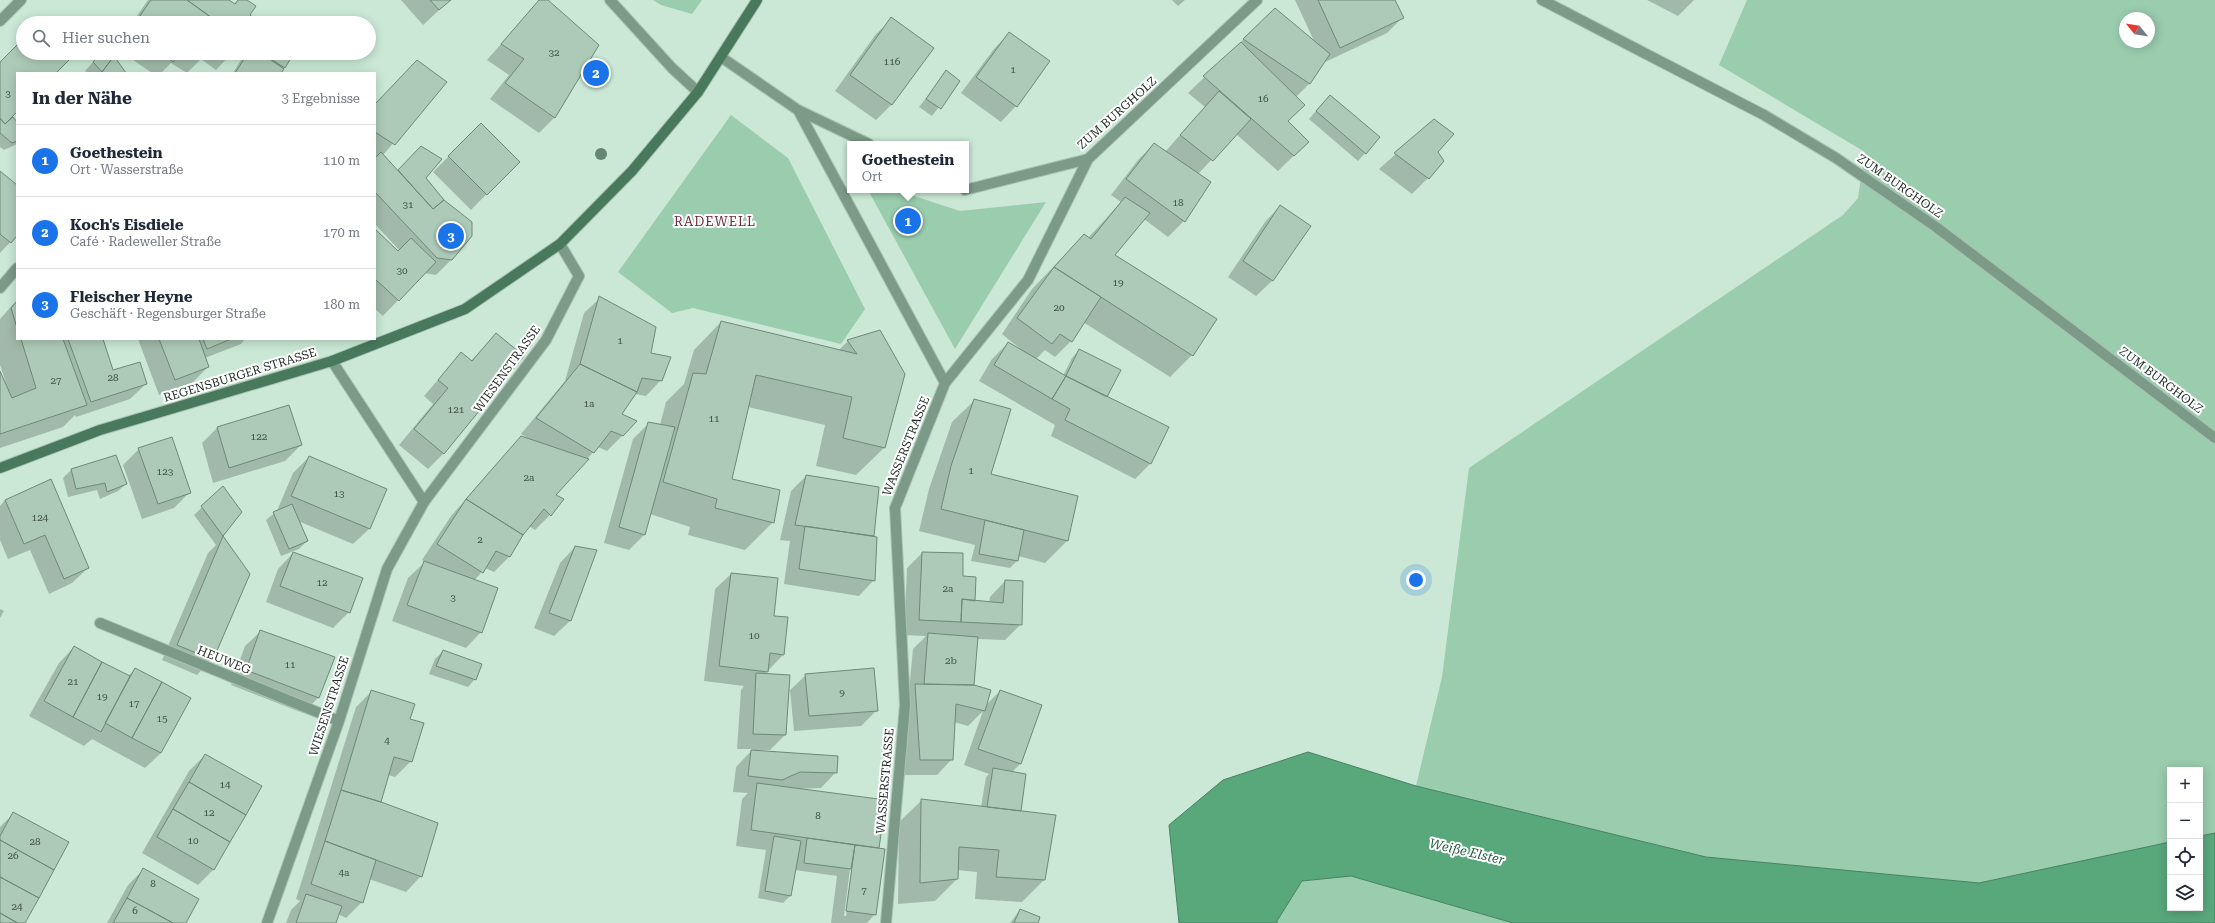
<!DOCTYPE html>
<html lang="de">
<meta charset="utf-8">
<style>
body{margin:0;font-family:"Roboto Serif",serif;background:#f6f6f7;color:#1f2937}
.controls{position:absolute;right:12px;bottom:12px;display:grid;overflow:hidden;border-radius:0px;box-shadow:0 2px 10px #0003}
.controls button{width:36px;height:36px;display:grid;place-items:center;padding:0;border:0;border-bottom:1px solid #e0e1e3;background:#fff;color:#1f2937;font:20px sans-serif}
.compass{position:absolute;left:2119px;top:12px;width:36px;height:36px;border-radius:50%;background:#fff;box-shadow:0 2px 10px #0003;rotate:300deg}
.you{position:absolute;left:1416px;top:580px;width:14px;height:14px;margin:-10px;border:3px solid #fff;border-radius:50%;background:#1a73e8;box-shadow:0 0 0 6px #1a73e833}
.badge{display:grid;place-items:center;width:26px;height:26px;border-radius:50%;background:#1a73e8;color:#fff;font-size:13px;font-weight:700}
.pin{position:absolute;translate:-50% -50%;border:2px solid #fff;box-shadow:0 1px 4px #0006}
.popup{position:absolute;left:847px;top:141px;width:122px;height:52px;box-sizing:border-box;display:grid;place-content:center;border-radius:0px;background:#fff;filter:drop-shadow(0 1px 3px #0005);font-size:13px;white-space:nowrap;color:#747a83}
.popup b{font-size:15px;color:#1f2937}
.popup::after{content:'';position:absolute;left:50%;top:100%;margin-left:-8px;border:8px solid transparent;border-top-color:#fff}
.list{margin:0;padding:0;list-style:none}
h2{display:flex;justify-content:space-between;align-items:center;height:52px;margin:0;padding:0 16px;font-size:17px}
h2 small{font-size:13px;font-weight:400;color:#747a83}
.list li{display:grid;grid-template-columns:26px 1fr auto;gap:12px;align-items:center;box-sizing:border-box;height:72px;padding:0 16px;border-top:1px solid #e0e1e3}
.list b{display:block;font-size:15px;white-space:nowrap}
.list p{margin:0;font-size:13px;white-space:nowrap;color:#747a83}
.list em{font-size:13px;font-style:normal;color:#747a83}
.icon{flex:none;width:22px;height:22px;fill:none;stroke:currentColor;stroke-width:2;stroke-linecap:round;stroke-linejoin:round}
.map{position:relative;flex:none;width:2215px;height:923px;overflow:hidden}
.search{position:absolute;background:#fff;box-shadow:0 2px 10px #0003;left:16px;top:16px;width:360px;height:44px;display:flex;align-items:center;gap:10px;box-sizing:border-box;padding:0 14px;border-radius:22px;color:#747a83;font-size:15px}
.panel{position:absolute;background:#fff;box-shadow:0 2px 10px #0003;left:16px;top:72px;width:360px;height:268px;border-radius:0px}
.map>svg:first-child{display:block}
.green{fill:#9accae;fill-rule:evenodd}
.water{fill:#59a87c;stroke:#478261}
.shadow{fill:#0003;fill-rule:evenodd}
.building{fill:#adcab8;stroke:#6d8978}
.lines{fill:none;stroke-linecap:round;stroke-linejoin:round}
.service-casing{stroke:#a8c2b1;stroke-width:12}
.minor-casing{stroke:#a8c2b1;stroke-width:12}
.secondary-casing{stroke:#a8c2b1;stroke-width:12}
.service{stroke:#7b9a87;stroke-width:10}
.minor{stroke:#7b9a87;stroke-width:10}
.secondary{stroke:#48795d;stroke-width:10}
.tree{fill:#658673}
.labels{text-anchor:middle;stroke-width:4;stroke-linejoin:round;paint-order:stroke}
.number-label{font-size:10px;fill:#425248}
.street-label{font-size:12px;fill:#1e2a23;stroke:#fff}
.neighbourhood-label{font-size:13px;letter-spacing:1px;fill:#702a3b;stroke:#fff}
.water-label{font-size:13px;font-style:italic;fill:#205a3c;stroke:#fff}
</style>
<div class="map">
<svg width="2215" height="923" viewBox="0 0 2215 923">
<rect width="100%" height="100%" fill="#cae8d5"/>
<path class="green" d="M653 0H702L692 14 661 5Z
M1747 0H2215V833L2200 836V770H2170V842L1979 883 1706 857 1416 786 1442 677 1469 468 1843 215 1858 198 1865 152 1719 65ZM2125 18H2149V42H2125Z
M731 115 788 158 865 309 841 344 693 308 672 313 618 272Z
M868 190H896L960 211 1046 202 955 349Z
M1351 876 1513 923H1277V921L1302 881Z"/>
<path class="water" d="M1308 752 1416 786 1706 857 1979 883 2170 842V908H2200V836L2215 833V923H1513L1351 876 1302 881 1277 921V923H1179L1169 825 1223 780Z"/>
<path class="shadow" d="M148 0H227L234 4 238 0H245L248 15 260 23H132Z
M401 0H450L423 25Z
M539 0H547L555 117 539 133 490 99 509 75 487 60Z
M1172 0H1185L1178 6Z
M1295 0H1394L1402 18 1387 33 1323 63 1310 83 1296 97 1287 121 1308 142 1278 171 1236 134 1198 174 1210 182 1184 221 1168 237 1144 219 1114 255 1192 355 1170 377 1083 322 1071 341 1055 357 1045 350 1035 360 1063 376 1072 358 1079 350 1106 397 1168 427 1150 464 1135 479 1051 436 1055 425 979 381 992 359 1008 343 1028 355 1002 334 1032 289 1084 235 1088 238 1121 202 1111 195 1138 160 1154 144 1165 152 1205 107 1188 93 1244 39 1315 43Z
M1647 0H1694L1678 16Z
M892 19 933 48 891 105 876 120 835 91 876 34Z
M1009 33 1016 106 1001 122 961 93 994 49Z
M23 40V53H74L54 73H17V110L1 126 17 123V144L4 150 0 147V63Z
M101 53H109L124 73H88L85 71Z
M123 53H232L216 70 201 59 187 73 171 63 161 73H152Z
M241 53H293L280 73H233L244 55Z
M946 72 959 81 932 116 919 107Z
M446 82 383 155 398 172 421 147 425 178 452 259 436 275 424 273 383 316 375 309V231L398 252 400 251 375 224V105Z
M1322 104 1379 138 1358 161 1309 119Z
M1434 120 1437 152 1428 178 1412 194 1379 169Z
M481 124 518 162 471 210 433 172Z
M0 173 17 186V235L0 253Z
M1280 206 1309 226 1272 281 1256 296 1228 277 1265 222Z
M600 298 650 354 661 380 646 396 635 394 621 415 623 435 607 451 598 447 554 495 550 515 535 530 529 526 510 556 494 572 485 568 474 581 481 632 466 648 392 621 408 578 425 562 422 560 451 516 521 437 531 440 521 434 565 381 584 313Z
M17 300V339H102L113 371 146 384 130 399 76 417 75 415 63 427 0 448V374L6 383 0 365V319Z
M721 322 838 351 848 341 880 331 884 448 856 475 816 466 825 425 748 407 731 479 773 522 745 550 688 535 690 527 650 514 644 535 629 550 604 543 633 439 649 423 660 425 666 402 684 384 694 350Z
M496 334 522 356 443 454 428 469 399 445 433 404 424 396 461 353 471 361Z
M138 339H245L241 344 205 358 208 367 193 382 159 395Z
M975 400 989 475 1067 541 1045 563 1018 556V560L1010 568 971 561 975 545 919 531 929 489 952 422Z
M289 406 301 445 285 461 213 483 202 443 217 428Z
M139 449 190 492 174 508 142 519 123 465Z
M115 456 126 484 118 491 100 499 97 490 68 497 63 478 71 470Z
M309 457 369 529 353 544 298 521 307 541 299 549 281 556 266 520 277 511 293 473Z
M806 476 873 535 871 538 874 580 859 596 784 584 790 541 780 540 791 491Z
M223 487 241 512 222 537 249 574 212 659 197 675 162 660 208 553 216 545 194 515Z
M5 500 88 568 72 583 49 594 30 550 8 559 0 540V506Z
M575 547 596 550 570 621 554 636 534 628 560 563Z
M293 553 349 612 333 628 266 602 278 569Z
M922 553 962 577 974 602 989 603 990 597 1005 581 1021 624 1005 640 977 639 973 685 985 706 1000 691 1041 705 1020 764 1012 772 1020 810 1044 880 1022 902 975 899 977 872 957 870V879L935 901 898 904 899 822 922 800 981 807 986 777 989 774 964 765 983 711 968 726 954 722 952 759 937 775H905L900 700 909 691 913 649 926 636 904 635 907 568Z
M731 574 777 579 773 617 783 655 764 675 785 735 770 750H758V752L836 772 821 788 794 789 885 801 878 849 875 914 867 923H831L837 876 795 870 791 895 783 903 758 898 766 850 736 846 742 799 748 793 733 792 736 767 753 749H737L741 690 744 686 704 681 715 589ZM853 867 846 916H844L850 869Z
M0 609 4 611 0 618Z
M261 631 319 697 303 713 231 685 245 646Z
M74 647 128 676 135 669 161 753 145 768 92 739 84 746 29 716 59 663Z
M443 651 475 679 468 687 429 674 435 659Z
M806 675 877 710 861 726 794 731 790 690Z
M371 692 409 719 411 761 395 777 388 775 380 802 421 876 406 892 369 879 362 902 346 918 338 914 335 923H286L291 910 300 901 296 899 356 707Z
M205 755 260 787 213 870 198 885 142 853 189 771Z
M14 813 24 923H0V827Z
M143 870 184 923H107L128 885Z
M1020 910 1037 923H1010Z"/>
<path class="building" d="M151 0H187L219 23H135Z
M187 0H229L235 4 238 0H247L256 6 250 15 256 20 254 23H219Z
M430 0H451L439 10Z
M539 0H548L599 45 555 118 505 83 524 59 501 44Z
M1318 0H1395L1404 18 1340 48Z
M1275 8 1330 54 1310 84 1243 39Z
M891 17 934 48 892 105 850 75Z
M1009 32 1050 61 1017 107 976 77Z
M23 39V53H76L56 73H17V112L5 124 0 118V62Z
M1241 42 1305 105 1288 121 1309 142 1294 156 1203 76Z
M100 53H111L114 56 102 72 93 62Z
M161 53H179L173 62Z
M248 53H261L284 69 281 73H235Z
M261 53H294L285 68Z
M114 56 126 73H101L102 72Z
M417 60 447 82 395 145 375 132V104Z
M946 70 960 81 941 109 926 99Z
M1219 91 1251 119 1213 161 1180 135Z
M1330 95 1380 137 1366 154 1316 111Z
M13 117 17 122V141L12 143 0 133V118L5 124Z
M1434 119 1454 134 1438 152 1444 161 1429 179 1394 153Z
M481 123 520 162 487 195 448 156Z
M1154 143 1211 182 1185 222 1126 179Z
M421 146 442 159 426 178 444 200 433 209 398 170Z
M381 152 433 209 444 200 472 222V236L452 260 437 258 375 192V158Z
M0 171 17 185V236L11 243 0 234Z
M1125 197 1150 213 1115 255 1217 319 1193 356 1054 267 1084 234 1091 239Z
M1280 205 1311 226 1273 281 1243 261Z
M375 229 398 251 411 238 436 262 399 301 375 279Z
M1054 267 1101 297 1072 342 1060 334 1052 344 1017 318Z
M599 296 656 327 651 353 671 357 662 381 642 378 637 392 580 364Z
M17 301V328L11 308Z
M721 321 857 354 847 340 880 330 905 374 885 448 843 438 852 397 756 375 732 479 780 490 774 523 715 508 717 499 663 482 693 373 706 374Z
M496 333 524 356 444 454 414 429 448 388 438 380 461 352 472 361Z
M21 339H63L87 405 0 434V371L12 398 36 388Z
M68 339H103L113 370 140 362 147 384 91 402Z
M159 339H199L209 367 175 380Z
M203 339H231L207 349Z
M1008 342 1066 376 1052 399 994 365Z
M1079 349 1121 370 1107 397 1066 376Z
M580 364 637 392 622 414 637 421 623 436 611 431 594 453 536 418Z
M1066 376 1169 427 1151 464 1065 420 1070 409 1052 399Z
M974 399 1011 409 991 474 1078 496 1068 541 941 509 951 466Z
M289 405 302 445 229 468 217 427Z
M648 422 675 427 645 535 619 527Z
M521 436 589 459 556 495 564 499 551 516 544 509 523 535 466 499Z
M172 437 191 493 158 504 138 448Z
M116 455 127 484 107 492 105 483 76 489 71 469Z
M309 456 387 489 370 529 291 496Z
M806 475 879 487 874 536 795 525Z
M51 479 89 568 64 579 45 535 24 544 5 500Z
M223 486 242 512 223 536 201 506Z
M466 499 523 535 510 557 496 551 483 573 437 544Z
M292 504 308 541 289 549 273 512Z
M985 520 1024 530 1018 561 979 554Z
M805 526 877 537 875 581 799 569Z
M223 536 250 574 213 660 177 645Z
M575 546 597 550 571 621 549 613Z
M293 552 363 578 350 613 280 586Z
M922 552 963 553V576L976 577 975 601 962 599 961 622 919 620Z
M424 561 498 588 482 633 407 605Z
M731 573 778 578 774 616 788 617 784 655 770 653 768 672 719 666Z
M1005 580 1023 581 1022 625 961 622 962 599 1003 603Z
M260 630 335 657 319 698 246 670Z
M928 633 978 637 974 685 924 684Z
M74 646 102 662 73 717 44 701Z
M443 650 482 664 476 680 436 666Z
M102 662 130 676 101 732 73 717Z
M135 668 162 682 132 738 105 723Z
M874 668 878 711 809 716 805 674Z
M756 673 790 675 786 735 753 734Z
M162 682 191 698 161 753 132 738Z
M915 684 974 685 991 690 985 711 956 704 953 760H920Z
M371 690 415 704 410 719 424 723 412 762 394 757 381 802 341 790Z
M1000 690 1042 705 1021 764 978 749Z
M751 750 838 756 837 773 800 772 782 780 748 776Z
M205 754 262 786 246 815 189 782Z
M993 768 1026 774 1021 811 987 807Z
M189 782 246 815 230 842 173 809Z
M757 783 886 800 879 848 751 830Z
M341 790 381 802 438 823 422 877 325 841Z
M921 799 1056 815 1045 880 996 877 999 850 959 847 958 879 920 883Z
M173 809 230 842 214 870 157 837Z
M13 812 69 842 54 870 0 840V836Z
M774 836 801 841 791 896 765 891Z
M807 838 855 845 851 869 804 863Z
M0 840 54 870 39 898 0 877Z
M325 841 376 860 363 903 311 884Z
M855 845 885 849 876 915 846 911Z
M143 868 199 899 186 923H173L127 898Z
M0 877 39 898 25 923H18L0 913Z
M306 894 342 906 336 923H296Z
M127 898 173 923H113Z
M1020 909 1040 917 1038 923H1014Z
M0 913 17 923H0Z"/>
<g class="lines">
<defs>
<path id="service" d="M332 361 424 502"/>
<path id="minor" d="M610 0 672 68 698 92
M1542 0 1764 115 1836 158 1936 227 2215 438
M0 21 21 0
M721 57 798 110 945 383 895 508 905 705 886 923
M798 110 869 144
M965 190 1088 159 1257 0
M0 288 17 268
M945 383 1028 280 1088 159
M100 623 339 721
M267 923 339 721 387 569 424 502 546 340 579 276 560 244"/>
<path id="secondary" d="M0 468 100 430 332 361 465 309 560 244 632 171 698 92 757 0"/>
</defs>
<use href="#service" class="service-casing"/>
<use href="#minor" class="minor-casing"/>
<use href="#secondary" class="secondary-casing"/>
<use href="#service" class="service"/>
<use href="#minor" class="minor"/>
<use href="#secondary" class="secondary"/>
</g>
<circle class="tree" cx="601" cy="154" r="6"/>
<g class="labels">
<g class="number-label">
<text x="554" y="56">32</text>
<text x="892" y="65">116</text>
<text x="1013" y="73">1</text>
<text x="8" y="97">3</text>
<text x="1263" y="102">16</text>
<text x="1178" y="206">18</text>
<text x="408" y="208">31</text>
<text x="402" y="274">30</text>
<text x="1118" y="286">19</text>
<text x="1059" y="311">20</text>
<text x="620" y="344">1</text>
<text x="113" y="381">28</text>
<text x="56" y="384">27</text>
<text x="589" y="407">1a</text>
<text x="456" y="413">121</text>
<text x="714" y="422">11</text>
<text x="259" y="440">122</text>
<text x="971" y="474">1</text>
<text x="165" y="475">123</text>
<text x="529" y="481">2a</text>
<text x="339" y="497">13</text>
<text x="40" y="521">124</text>
<text x="480" y="543">2</text>
<text x="322" y="586">12</text>
<text x="948" y="592">2a</text>
<text x="453" y="601">3</text>
<text x="754" y="639">10</text>
<text x="951" y="664">2b</text>
<text x="290" y="668">11</text>
<text x="73" y="685">21</text>
<text x="842" y="696">9</text>
<text x="102" y="700">19</text>
<text x="134" y="707">17</text>
<text x="162" y="722">15</text>
<text x="387" y="744">4</text>
<text x="225" y="788">14</text>
<text x="209" y="816">12</text>
<text x="818" y="819">8</text>
<text x="193" y="844">10</text>
<text x="35" y="845">28</text>
<text x="13" y="859">26</text>
<text x="344" y="876">4a</text>
<text x="153" y="887">8</text>
<text x="864" y="894">7</text>
<text x="17" y="910">24</text>
<text x="135" y="914">6</text>
</g>
<g class="street-label">
<text transform="translate(1117 113) rotate(-42)" y="4">ZUM BURGHOLZ</text>
<text transform="translate(1900 186) rotate(35)" y="4">ZUM BURGHOLZ</text>
<text transform="translate(507 369) rotate(-54)" y="4">WIESENSTRASSE</text>
<text transform="translate(240 375) rotate(-17)" y="4">REGENSBURGER STRASSE</text>
<text transform="translate(2161 380) rotate(37)" y="4">ZUM BURGHOLZ</text>
<text transform="translate(906 446) rotate(-68)" y="4">WASSERSTRASSE</text>
<text transform="translate(224 660) rotate(22)" y="4">HEUWEG</text>
<text transform="translate(329 706) rotate(-72)" y="4">WIESENSTRASSE</text>
<text transform="translate(885 781) rotate(-85)" y="4">WASSERSTRASSE</text>
</g>
<g class="neighbourhood-label">
<text x="715" y="226">RADEWELL</text>
</g>
<g class="water-label">
<text transform="translate(1467 851) rotate(13)" y="5">Weiße Elster</text>
</g>
</g>
</svg>
<div class="controls">
<button>+</button>
<button>−</button>
<button><svg class="icon" aria-label="locate" viewBox="0 0 24 24"><circle cx="12" cy="12" r="6"/><path d="M12 2v4M12 18v4M2 12h4M18 12h4"/></svg></button>
<button><svg class="icon" aria-label="layers" viewBox="0 0 24 24"><path d="M12 4l9 5-9 5-9-5zM3 14l9 5 9-5"/></svg></button>
</div>
<svg class="compass" viewBox="-18 -18 36 36"><path d="M0-13l5 13h-10z" fill="#e53935"/><path d="M0 13l5-13h-10z" fill="#747a83"/></svg>
<div class="you"></div>
<div class="pin badge" style="left:908px;top:221px">1</div>
<div class="popup"><b>Goethestein</b>Ort</div>
<div class="pin badge" style="left:596px;top:73px">2</div>
<div class="pin badge" style="left:451px;top:236px">3</div>
<div class="search"><svg class="icon" aria-label="search" viewBox="0 0 24 24"><circle cx="10" cy="10" r="6"/><path d="M15 15l6 6"/></svg>Hier suchen</div>
<section class="panel">
<h2>In der Nähe<small>3 Ergebnisse</small></h2>
<ul class="list">
<li><span class="badge">1</span><div><b>Goethestein</b><p>Ort · Wasserstraße</p></div><em>110 m</em></li>
<li><span class="badge">2</span><div><b>Koch's Eisdiele</b><p>Café · Radeweller Straße</p></div><em>170 m</em></li>
<li><span class="badge">3</span><div><b>Fleischer Heyne</b><p>Geschäft · Regensburger Straße</p></div><em>180 m</em></li>
</ul>
</section>
</div>
